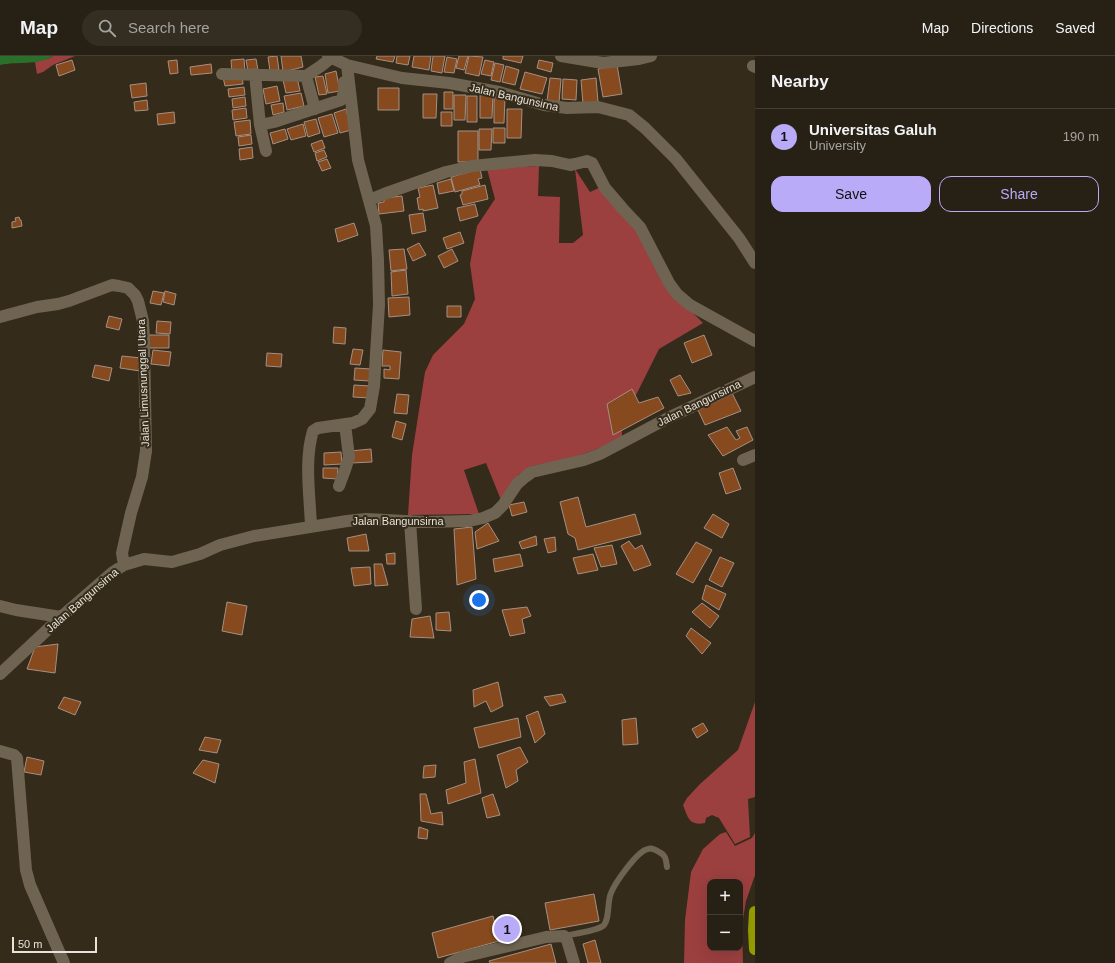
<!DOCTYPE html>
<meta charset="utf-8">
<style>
body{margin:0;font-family:Helvetica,sans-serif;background:#332d22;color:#f1f3f6}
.controls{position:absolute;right:12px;bottom:12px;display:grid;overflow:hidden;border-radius:8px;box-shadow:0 4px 16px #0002}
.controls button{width:36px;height:36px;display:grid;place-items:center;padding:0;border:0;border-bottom:1px solid #433e34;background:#272014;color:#f1f3f6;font:20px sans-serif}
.scale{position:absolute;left:12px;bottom:10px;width:85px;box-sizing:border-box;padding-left:4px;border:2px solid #e8e2d8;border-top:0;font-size:11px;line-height:14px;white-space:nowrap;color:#e8e2d8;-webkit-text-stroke:3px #342b1a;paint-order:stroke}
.you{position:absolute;left:479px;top:544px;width:14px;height:14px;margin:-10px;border:3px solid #fff;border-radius:50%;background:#1a73e8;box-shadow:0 0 0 6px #1a73e833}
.badge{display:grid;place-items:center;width:26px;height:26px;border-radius:50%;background:#b9abf7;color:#111;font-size:13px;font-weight:700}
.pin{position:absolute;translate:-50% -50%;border:2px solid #fff;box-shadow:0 1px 4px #0006}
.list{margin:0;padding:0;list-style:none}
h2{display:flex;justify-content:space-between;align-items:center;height:52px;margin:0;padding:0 16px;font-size:17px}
h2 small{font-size:13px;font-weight:400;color:#a4a3a0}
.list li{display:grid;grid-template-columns:26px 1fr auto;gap:12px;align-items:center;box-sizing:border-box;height:56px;padding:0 16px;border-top:1px solid #433e34}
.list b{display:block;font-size:15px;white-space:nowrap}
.list p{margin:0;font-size:13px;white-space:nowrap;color:#a4a3a0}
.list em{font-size:13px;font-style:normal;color:#a4a3a0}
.actions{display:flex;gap:8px;padding:12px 16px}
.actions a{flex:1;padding:9px 0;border:1px solid #b9abf7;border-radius:12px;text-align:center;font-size:14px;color:#b9abf7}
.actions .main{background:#b9abf7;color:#111}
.icon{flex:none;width:22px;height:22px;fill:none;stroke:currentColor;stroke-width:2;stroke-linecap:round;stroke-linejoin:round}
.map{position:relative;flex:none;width:755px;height:907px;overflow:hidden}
header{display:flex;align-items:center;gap:24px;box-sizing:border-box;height:56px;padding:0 20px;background:#272014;border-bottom:1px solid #433e34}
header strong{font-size:19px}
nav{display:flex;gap:22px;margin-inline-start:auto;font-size:14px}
.search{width:280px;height:36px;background:#332d22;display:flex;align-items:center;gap:10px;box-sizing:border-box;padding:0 14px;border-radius:22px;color:#a4a3a0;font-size:15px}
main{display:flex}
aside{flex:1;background:#272014}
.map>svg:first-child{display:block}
.forest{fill:#9c3f3f;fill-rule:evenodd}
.water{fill:#2a6f2a}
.building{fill:#874a1f;stroke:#a49083}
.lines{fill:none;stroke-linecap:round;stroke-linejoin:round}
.lane{stroke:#6e6451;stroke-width:6}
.street{stroke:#6e6451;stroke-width:12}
.highway{stroke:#959d00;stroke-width:12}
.labels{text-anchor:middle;stroke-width:4;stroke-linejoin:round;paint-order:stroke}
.street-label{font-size:11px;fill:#e8e2d8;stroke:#342b1a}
</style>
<header>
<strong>Map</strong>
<div class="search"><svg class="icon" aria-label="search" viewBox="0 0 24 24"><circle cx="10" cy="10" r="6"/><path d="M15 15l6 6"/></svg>Search here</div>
<nav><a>Map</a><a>Directions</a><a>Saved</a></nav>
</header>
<main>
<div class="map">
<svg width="755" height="907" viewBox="0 0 755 907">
<rect width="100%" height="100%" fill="#342b1a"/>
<path class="forest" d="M53 0H75L53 9 43 16 37 18 35 6 50 2Z
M539 110 538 140 560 141 559 187H573L583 179 575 113 590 136 601 131 636 173 662 226 703 267 659 293 634 343 621 346 622 381 599 392 573 402 532 410 519 418 501 444 486 407 464 414 479 458 408 459 412 399 425 316 433 299 464 268 475 243 470 208 477 170 495 143 487 113Z
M755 646V741L748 743 750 781 735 788 719 762 712 759 706 762 705 767C689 770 688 762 683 749L687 742 700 728 738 694Z
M726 776 735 790 752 782 755 777V819L746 845 742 869 743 907H684L685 864 691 816 703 793 720 778ZM710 826H740V892H710Z"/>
<path class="water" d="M0 0H53C37 10 18 5 0 9Z"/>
<path class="building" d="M277 0 279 14 270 15 268 1Z
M281 0H301L303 11 283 16Z
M377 0H395L393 6 376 3Z
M397 0H410L408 9 396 7Z
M414 0H431L429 14 412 11Z
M433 0H445L442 17 431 15Z
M459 0H468L464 14 456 12Z
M469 0 483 1 479 20 465 17Z
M503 0H523L521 7 503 3Z
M447 1 457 3 454 17 444 16Z
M244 3 245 16 232 17 231 4Z
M256 3 258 14 248 15 246 4Z
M72 4 75 14 59 20 56 9Z
M177 4 178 17 170 18 168 5Z
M485 4 494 6 491 20 481 18Z
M539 4 553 7 551 16 537 12Z
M495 7 504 9 500 26 491 24Z
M211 8 212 17 191 19 190 11Z
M617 9 622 38 603 41 598 13Z
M506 10 519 14 515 29 502 26Z
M336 15 340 35 328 37 325 18Z
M525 16 547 22 542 38 520 33Z
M242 19 243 28 225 30 223 21Z
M323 20 327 38 319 39 315 21Z
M297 21 300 35 286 37 283 24Z
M550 22 561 23 559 46 547 45Z
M596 22 598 46 583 48 581 24Z
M563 23 577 24 576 44 562 43Z
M146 27 147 40 132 42 130 29Z
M277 30 280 45 266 48 263 33Z
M244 31 245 39 229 41 228 33Z
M378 32H399V54H378Z
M444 36H453V53H444Z
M301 37 304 50 287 54 284 40Z
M423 38H437L436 62H423Z
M454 39H466L465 64H454Z
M480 39H493L492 62H480Z
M467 40H477V66H467Z
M245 41 246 50 233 52 232 43Z
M494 41 505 42 504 67H494Z
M147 44 148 54 135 55 134 46Z
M283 47 284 56 273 59 271 49Z
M246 52 247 62 233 64 232 54Z
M346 53 351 74 340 77 334 57Z
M507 53H522L521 82H507Z
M174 56 175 67 158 69 157 58Z
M441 56H452V70H441Z
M332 58 338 77 324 81 318 62Z
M316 63 320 77 308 81 304 66Z
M250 64 251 78 236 80 234 66Z
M303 68 306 80 291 84 287 73Z
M493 72H505V87H493Z
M285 73 288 83 273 88 270 77Z
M479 73H492L491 94H479Z
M458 75H478V106H458Z
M251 79 252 88 239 90 238 81Z
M322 84 325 92 314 96 311 88Z
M252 91 253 102 240 104 239 93Z
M324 94 327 101 317 105 315 97Z
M327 103 331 112 322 115 318 106Z
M480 113 482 122 478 123 480 129 455 136 451 121Z
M451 123 454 135 439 138 437 127Z
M433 129 438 152 423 155V153L419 154 417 142 420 141 418 132Z
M485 129 488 143 463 149 460 139 462 138V135Z
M402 140 404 155 379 158 378 147 384 146V142Z
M475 148 478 160 460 165 457 152Z
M423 157 426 175 412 178 409 159Z
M19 161 20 164H21L22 170 12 172V166L16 165 15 162Z
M354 167 358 179 338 186 335 173Z
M460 176 464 187 447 193 443 182Z
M419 187 426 199 413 205 407 193Z
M404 193 407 213 391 215 389 194Z
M452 193 458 205 444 212 438 200Z
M406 214 408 238 392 240 391 216Z
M153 235 164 237 161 249 150 247Z
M165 235 176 238 174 249 163 246Z
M409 241 410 259 389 261 388 242Z
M447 250H461V261H447Z
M109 260 122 263 119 274 106 271Z
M157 265 171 266 170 278 156 277Z
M334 271 346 272 345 288 333 287Z
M149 279H169V292H149Z
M704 279 712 299 692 307 684 287Z
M353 293 363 294 360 309 350 308Z
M153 294 171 296 169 310 151 308Z
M383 294 401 296 399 323 384 322V313L390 314V310H382Z
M267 297 282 298 281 311 266 310Z
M122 300 141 302 140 315 120 312Z
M95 309 112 312 109 325 92 321Z
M355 312 371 313 370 325 354 324Z
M680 319 691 337 678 340 670 324Z
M354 329 370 330V342L353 341Z
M632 333 639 347 658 341 664 352 613 379 607 348Z
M732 337 741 355 705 369 698 354Z
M397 338 409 339 407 358 394 357Z
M396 365 406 368 402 384 392 381Z
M727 371 736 384 740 382 736 375 747 371 753 384 723 400 708 379Z
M371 393 372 406 351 407 350 395Z
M341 396 342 408 324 409V397Z
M323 412H338L337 423 323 422Z
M733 412 741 433 726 438 719 417Z
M578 441 586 471 635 458 641 478 578 494 575 482 568 478 560 446Z
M524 446 527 456 512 460 509 449Z
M713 458 729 468 722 482 704 472Z
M488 467 499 485 477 493 475 476Z
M472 471 476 523 457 529 454 473Z
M366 478 369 495H349L347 482Z
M536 480 537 489 522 493 519 486Z
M555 481 556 495 548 497 544 483Z
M629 485 635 493 642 489 651 509 634 515 621 490Z
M696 486 712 494 693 527 676 518Z
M612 489 617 508 601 511 594 492Z
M395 497V508H387L386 498Z
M520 498 523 510 495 516 493 503Z
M593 498 598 514 578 518 573 502Z
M720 501 734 507 722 531 709 524Z
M374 508H382L388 529 375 530Z
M370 511 371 528 354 530 351 512Z
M706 529 726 538 719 554 702 543Z
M227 546 247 550 242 579 222 575Z
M702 547 719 560 710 572 692 556Z
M527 551 531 560 522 563 525 577 510 580 502 554Z
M449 556 451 575 436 574V557Z
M430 560 434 582 410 581 412 563Z
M691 572 711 587 702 598 686 580Z
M58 588 55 617 27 613 35 591Z
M498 626 503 650 491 656 486 645 474 651 473 634Z
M562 638 566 646 550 650 544 641Z
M64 641 81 646 75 659 58 652Z
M538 655 545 678 535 687 526 660Z
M518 662 521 681 479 692 474 672Z
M636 662 638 688 623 689 622 664Z
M703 667 708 675 697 682 692 673Z
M205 681 221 684 217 697 199 694Z
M520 691 528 706 516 714 518 725 506 732 497 699Z
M27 701 44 705 41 719 24 716Z
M475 703 481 737 448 748 446 734 466 727 464 706Z
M203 704 219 708 215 727 193 717Z
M436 709 435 721 423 722 424 710Z
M420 738H426L431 758 442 756 443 769 421 765Z
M493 738 500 759 487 762 482 742Z
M419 771 428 774 427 783 418 782Z
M594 838 599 865 550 874 545 847Z
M493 860 499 885 438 902 432 877Z
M595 884 601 907H588L583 888Z
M551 888 556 907H490L489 905Z"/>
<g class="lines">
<path class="lane" d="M564 880C573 878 596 875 603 870 610 864 607 845 611 837 615 827 637 795 648 793 652 791 656 794 659 796 666 799 666 804 667 811"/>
<path class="street" d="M328 0 347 9 402 22 449 27 499 36 544 49 567 52 598 51 629 59 645 72 676 103 739 182 755 207
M561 0 603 7 639 3 651 0
M753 10 755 11
M222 18 306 20 321 10 331 2
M255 18 260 69 274 66 341 44C345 38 344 33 344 26
M306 20 315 53
M260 69 266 95
M369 144 384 138 446 116 472 110 535 104 552 105 570 109 575 108 587 105 592 107 605 132 623 153 640 171 669 227 677 238 690 249 755 285
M0 261 37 251 58 248 69 245 112 229 119 230 128 232 135 239 138 245 143 265 144 285 146 395 142 421 131 457 122 497 124 509
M743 404 755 399
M339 430 345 414 349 401 345 368
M410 465 416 553
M311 471C310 440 304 404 313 375L318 372 353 367 362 363 370 353 374 330 379 249 378 204 376 170 358 104 347 9
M0 550 16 554 61 561
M0 618 61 561 113 516 124 509 144 503 172 506 200 498 220 489 254 480 347 465 366 463 425 466 469 465 483 462 495 457 503 449 517 428 525 421 532 416 584 404 600 398 668 362 755 321
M0 695 14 699 17 702 26 814 30 829 64 907
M450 907 462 901 546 881 564 880 567 884 574 907"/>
<path class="highway" d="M755 856 754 874 755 893"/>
</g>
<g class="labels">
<g class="street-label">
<text transform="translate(514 41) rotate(13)" y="4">Jalan Bangunsirna</text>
<text transform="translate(143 327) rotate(-92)" y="4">Jalan Limusnunggal Utara</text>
<text transform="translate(699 347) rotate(-26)" y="4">Jalan Bangunsirna</text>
<text x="398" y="469">Jalan Bangunsirna</text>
<text transform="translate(82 544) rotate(-41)" y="4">Jalan Bangunsirna</text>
</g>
</g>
</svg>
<div class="controls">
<button>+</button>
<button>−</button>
</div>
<div class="scale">50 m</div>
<div class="you"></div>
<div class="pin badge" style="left:507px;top:873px">1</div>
</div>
<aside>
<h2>Nearby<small></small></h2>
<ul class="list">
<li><span class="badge">1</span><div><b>Universitas Galuh</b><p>University</p></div><em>190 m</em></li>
</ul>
<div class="actions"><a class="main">Save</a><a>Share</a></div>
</aside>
</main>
